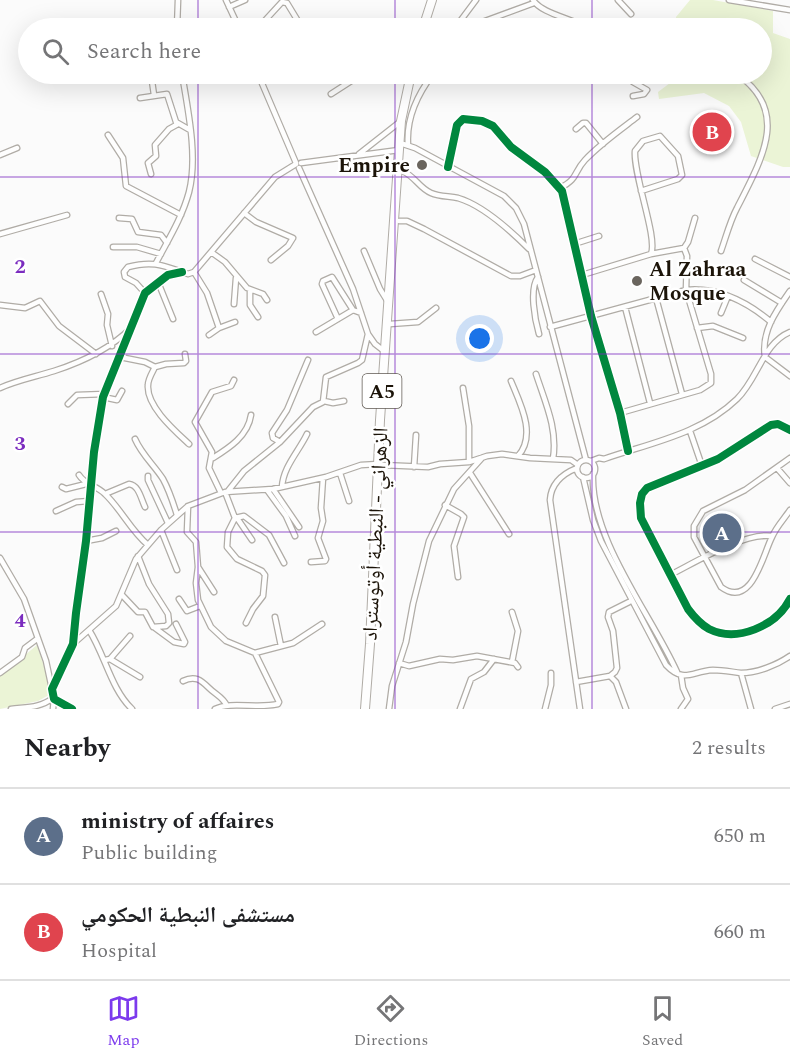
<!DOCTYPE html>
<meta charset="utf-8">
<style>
body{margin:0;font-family:Spectral,"Noto Naskh Arabic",serif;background:#f2f2f2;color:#202124}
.you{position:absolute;left:480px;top:339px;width:21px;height:21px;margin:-15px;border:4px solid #fff;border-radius:50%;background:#1a73e8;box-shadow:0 0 0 9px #1a73e833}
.badge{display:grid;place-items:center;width:39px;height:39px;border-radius:50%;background:#7c3aed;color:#fff;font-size:20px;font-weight:700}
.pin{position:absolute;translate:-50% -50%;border:3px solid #fff;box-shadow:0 2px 6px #0006}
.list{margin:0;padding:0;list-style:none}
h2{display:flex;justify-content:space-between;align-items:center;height:78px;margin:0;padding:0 24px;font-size:26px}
h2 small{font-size:20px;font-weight:400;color:#757577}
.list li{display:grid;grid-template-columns:39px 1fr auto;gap:18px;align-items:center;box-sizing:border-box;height:96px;padding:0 24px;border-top:2px solid #e0e0e0}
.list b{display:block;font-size:22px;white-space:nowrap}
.list p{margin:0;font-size:20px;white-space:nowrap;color:#757577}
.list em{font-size:20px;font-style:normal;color:#757577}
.icon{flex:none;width:33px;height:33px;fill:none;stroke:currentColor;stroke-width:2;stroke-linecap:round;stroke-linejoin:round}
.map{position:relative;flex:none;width:790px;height:709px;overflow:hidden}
.search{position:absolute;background:#fff;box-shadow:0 6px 24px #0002;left:18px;right:18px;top:18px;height:66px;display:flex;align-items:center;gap:15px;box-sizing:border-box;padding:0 21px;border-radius:33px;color:#757577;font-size:22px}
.sheet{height:270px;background:#fff}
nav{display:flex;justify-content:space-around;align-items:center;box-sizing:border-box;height:84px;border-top:2px solid #e0e0e0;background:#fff;font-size:16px;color:#757577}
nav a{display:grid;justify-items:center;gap:3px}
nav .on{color:#7c3aed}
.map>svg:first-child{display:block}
.green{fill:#ebf4d6}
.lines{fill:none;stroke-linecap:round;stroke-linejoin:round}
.minor-casing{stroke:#b0aca6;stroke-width:7}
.highway-casing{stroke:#b0aca6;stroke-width:10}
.minor{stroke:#fefefe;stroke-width:4.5}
.highway{stroke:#fefefe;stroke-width:8}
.cycleway-casing{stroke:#fff;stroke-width:11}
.cycleway{stroke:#00873e;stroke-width:8}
.grid{fill:none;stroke:#7b2cbf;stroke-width:1.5;stroke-opacity:0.55}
.poi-dot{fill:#6a655e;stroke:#fff;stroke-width:2}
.labels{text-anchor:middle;stroke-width:5;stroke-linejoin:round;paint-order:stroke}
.shield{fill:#fff;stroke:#605a53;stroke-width:1.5}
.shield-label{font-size:20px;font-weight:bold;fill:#1c1409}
.poi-label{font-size:21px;font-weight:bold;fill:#1c1409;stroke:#fff;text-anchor:end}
.street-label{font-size:21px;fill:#1c1409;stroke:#fff}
.grid-label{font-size:20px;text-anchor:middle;font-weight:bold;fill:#7b2cbf;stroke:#fff;stroke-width:5;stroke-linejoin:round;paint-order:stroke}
</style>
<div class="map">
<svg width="790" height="709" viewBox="0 0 790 709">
<rect width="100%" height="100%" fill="#fbfbfb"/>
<path class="green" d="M690 0H713L773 11V33L790 39V167H783L751 156 741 122 729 106 704 93 659 99 658 92 674 80 673 78 651 76V74H762V28H704L703 20 676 23V17Z
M37 645 48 678 49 695 38 701 0 709V676Z"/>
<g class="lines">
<defs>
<path id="minor" d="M226 0 239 28
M533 0C542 14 572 18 587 28
M618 0 631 14
M729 0 790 10
M229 7 245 0
M177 28 178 0
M258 28 282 2 287 3 301 26
M455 28 476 0
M471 28 474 25 534 3
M151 74 154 95
M258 74 296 163
M364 74 371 78 381 74
M402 74 410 78
M627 74C641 83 674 78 689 74
M627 76 633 82 647 90 644 94 633 96
M331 94 362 74
M140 98 167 94 176 122 190 130
M576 129 583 123H586L603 144
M108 135 123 158 126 186 181 215
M403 144 415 148 504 196 516 208 524 224 586 460
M408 145C406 118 417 95 433 74
M359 154 401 121
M0 155 17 148
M301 163 399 150
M448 167 457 125 463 119 482 121 493 126 511 147 545 172 562 191 591 316 620 413 628 451
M299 168 353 289 368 334 375 344 384 351
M402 171C414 175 419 188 431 193 440 197 449 196 458 198 482 205 512 232 529 249
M151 174 148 163 156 156 155 145 169 129 178 124
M560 188C579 178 573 173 585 160 600 144 620 130 637 117
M244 213 256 222 293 238 288 246 271 260
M119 218 132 219 138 232 161 235 167 243
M399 221H407L424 229 511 276H520L536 270
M0 234 67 215
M574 244 599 236
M113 247H137L161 254
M364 251 380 289 388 302
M721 251C726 237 730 221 737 208 763 157 790 111 737 74
M211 252 225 262 247 288 263 294 267 300
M651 254 684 248 688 242 695 218
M755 259 790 277
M156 263C168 240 182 218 189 192 198 157 188 110 182 74
M194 272 207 293 219 328 209 335
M582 275 651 254C658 238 633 175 635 151L643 141 660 136 678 156 682 175 678 179 641 191
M538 277C529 289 535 320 539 334
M744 280 782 303
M158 282 173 319
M250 291V305L258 317
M790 291C776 311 761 332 765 357L790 376
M145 293 136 283 125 277 124 272 128 267C154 260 164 266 188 274L194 272 275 177 296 164
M101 294 108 314 107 325 112 346
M656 298 682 394
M234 304 236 278
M0 305 25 308 40 301 59 326 96 354
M625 307 650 403
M721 313 728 296
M338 319 322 284 323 281 332 277 353 310 361 313
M390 324 418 322 436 308
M550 327 686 290C718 287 746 301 771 322
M219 328 235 322
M697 328 713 326 743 338
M316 332 353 310
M185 354 186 361 184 363 166 364 155 367C152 373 148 379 148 385 146 406 175 431 189 444
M120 357 145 362 155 367
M536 374C545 402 558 429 553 459
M511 381C520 403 537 435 518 456
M0 388C18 380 35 377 54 371 82 362 110 349 131 328
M463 388 469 426V462
M103 397 117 400 122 391
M324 401 333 403 344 401
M68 404 77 395 105 394
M620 413 700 390 711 383V374L686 290 687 256 684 248
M790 430 778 424 771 425 718 459 647 488 642 494 640 503 641 518 688 609C694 617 700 624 709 629 737 643 776 626 790 599
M690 431 702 466
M135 439C142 455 154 465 163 479 169 490 173 502 177 515
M280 442 273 438 272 433 287 410 308 360
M213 458C229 448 248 436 251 415
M790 458 745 490 703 511 694 526V537L721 587C752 610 763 554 772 537 776 527 784 519 790 510
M577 469a9 9 0 1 1 18 0a9 9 0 1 1-18 0Z
M591 461 599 458 604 459C650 443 701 434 737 399 758 379 763 343 790 332
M382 465 428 467 440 464 469 462 487 456 502 454 530 458 571 460 578 465
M414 467 416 435
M577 468C562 474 551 483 550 500L580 709
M777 468 790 483
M340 473 349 501
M470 473 509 534
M593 474C590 539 651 614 677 672
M79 475C85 485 96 485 105 494 121 509 131 531 148 545
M148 476V480L168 523
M583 477 593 520 601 541 666 665C684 684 692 671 713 670 723 670 732 672 741 673 757 673 777 665 790 656
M62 487 66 489 86 484
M282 487C283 467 299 451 307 434
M273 489 299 527
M267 490 286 516 295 536
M228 491 244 471 280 442 313 407 323 402 326 377 358 363 362 360 368 334
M225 492 235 518 228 532 227 547 237 559 262 571 265 575 263 596 253 609 246 623
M221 493 209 468 212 452 195 422 212 392 231 386 234 380
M105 494 129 484C139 485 141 499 145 507
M445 505 461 514 464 517 454 546 458 577
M188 506 187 532 196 542 198 567 196 583 198 600 211 627 226 641 255 653 293 643 322 624
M56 511 76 502 89 501
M235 518 244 516 269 535 284 563
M237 518 252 540
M161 530 177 570
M86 541 102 538 116 531
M0 558 24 599 46 661 52 689
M311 562 325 561 326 559 318 538 323 521 321 508 323 478
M198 567 214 592
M670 575C696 562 744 532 772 536
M122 595 138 612H145L153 627 166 626 169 623 168 614 149 584 138 556
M179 599 187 611 200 606
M275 617 281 646
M155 628 174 642 184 644 185 642 176 624
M89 630C105 655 111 689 132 709
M73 644 116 606 136 559 161 530 188 506 225 492 273 489 326 477 361 465 378 464
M110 659 140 677
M105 660 110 659 130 636
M512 662 518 631 512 612
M399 663 409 666 440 659 453 660 477 656 515 663 518 667
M0 673 22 657 25 648 37 639
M741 673 751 709
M681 675 683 688 688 699 681 709
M610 676 615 672 617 668 613 631 608 617 609 612 629 602
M183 681C195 675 201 680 209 688 216 695 223 697 227 706
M576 682 610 676 616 682 626 709
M11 709C26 707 40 708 53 698
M53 709 54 699
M72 709 54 699 52 689 73 644 76 613 86 541 94 452 103 397 145 293 168 275 182 272
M215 709C231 701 257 709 278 704L279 702 255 653
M389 709 392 686 406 642 413 604 429 541 454 489 482 458
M460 709 471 679 484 672 494 659
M545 709 551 685V673
M775 709 790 704"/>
<path id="highway" d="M423 28 432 0
M365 709 370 644 380 420 401 121 411 74"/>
</defs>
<use href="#minor" class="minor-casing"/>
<use href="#highway" class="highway-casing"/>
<use href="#minor" class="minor"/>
<use href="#highway" class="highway"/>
<defs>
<path id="cycleway" d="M448 167 457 125 463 119 482 121 493 126 511 147 545 172 562 191 591 316 620 413 628 451
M790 430 778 424 771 425 718 459 647 488 642 494 640 503 641 518 688 609C694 617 700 624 709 629 737 643 776 626 790 599
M72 709 54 699 52 689 73 644 76 613 86 541 94 452 103 397 145 293 168 275 182 272"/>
</defs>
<use href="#cycleway" class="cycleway-casing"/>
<use href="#cycleway" class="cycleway"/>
</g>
<path class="grid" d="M198 0V28M395 0V28M592 0V28M198 74V709M395 74V709M592 74V709M0 177H790M0 354H790M0 532H790"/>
<g class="poi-dot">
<circle cx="422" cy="165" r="6"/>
<circle cx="637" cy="281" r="6"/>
</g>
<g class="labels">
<rect class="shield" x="362.5" y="374" width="39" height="34" rx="4.5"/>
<g class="shield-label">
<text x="382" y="398">A5</text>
</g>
<g class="poi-label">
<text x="410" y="172">Empire</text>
<text x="649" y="276" text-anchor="start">Al Zahraa<tspan x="649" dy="24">Mosque</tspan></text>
</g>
<g class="street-label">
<text transform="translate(375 534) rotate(-87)" y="7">الزهراني - النبطية أوتوستراد</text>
</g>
</g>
<g class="grid-label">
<text x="20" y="273">2</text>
<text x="20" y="450">3</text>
<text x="20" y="627">4</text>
</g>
</svg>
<div class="you"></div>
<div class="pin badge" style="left:722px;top:533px;background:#5c6f8a">A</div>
<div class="pin badge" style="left:712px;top:132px;background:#e0444e">B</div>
<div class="search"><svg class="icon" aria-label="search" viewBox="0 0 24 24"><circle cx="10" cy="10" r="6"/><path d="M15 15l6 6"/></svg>Search here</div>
</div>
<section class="sheet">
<h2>Nearby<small>2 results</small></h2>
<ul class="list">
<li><span class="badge" style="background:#5c6f8a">A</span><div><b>ministry of affaires</b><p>Public building</p></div><em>650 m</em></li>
<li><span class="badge" style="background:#e0444e">B</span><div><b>مستشفى النبطية الحكومي</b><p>Hospital</p></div><em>660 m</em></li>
</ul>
</section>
<nav>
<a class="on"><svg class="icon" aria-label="map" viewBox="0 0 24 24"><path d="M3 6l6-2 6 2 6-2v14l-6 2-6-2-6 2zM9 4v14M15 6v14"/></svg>Map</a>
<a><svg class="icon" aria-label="directions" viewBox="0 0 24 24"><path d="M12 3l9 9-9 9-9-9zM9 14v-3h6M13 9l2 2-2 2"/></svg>Directions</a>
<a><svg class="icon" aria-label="saved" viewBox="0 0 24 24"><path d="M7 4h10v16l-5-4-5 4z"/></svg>Saved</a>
</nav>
